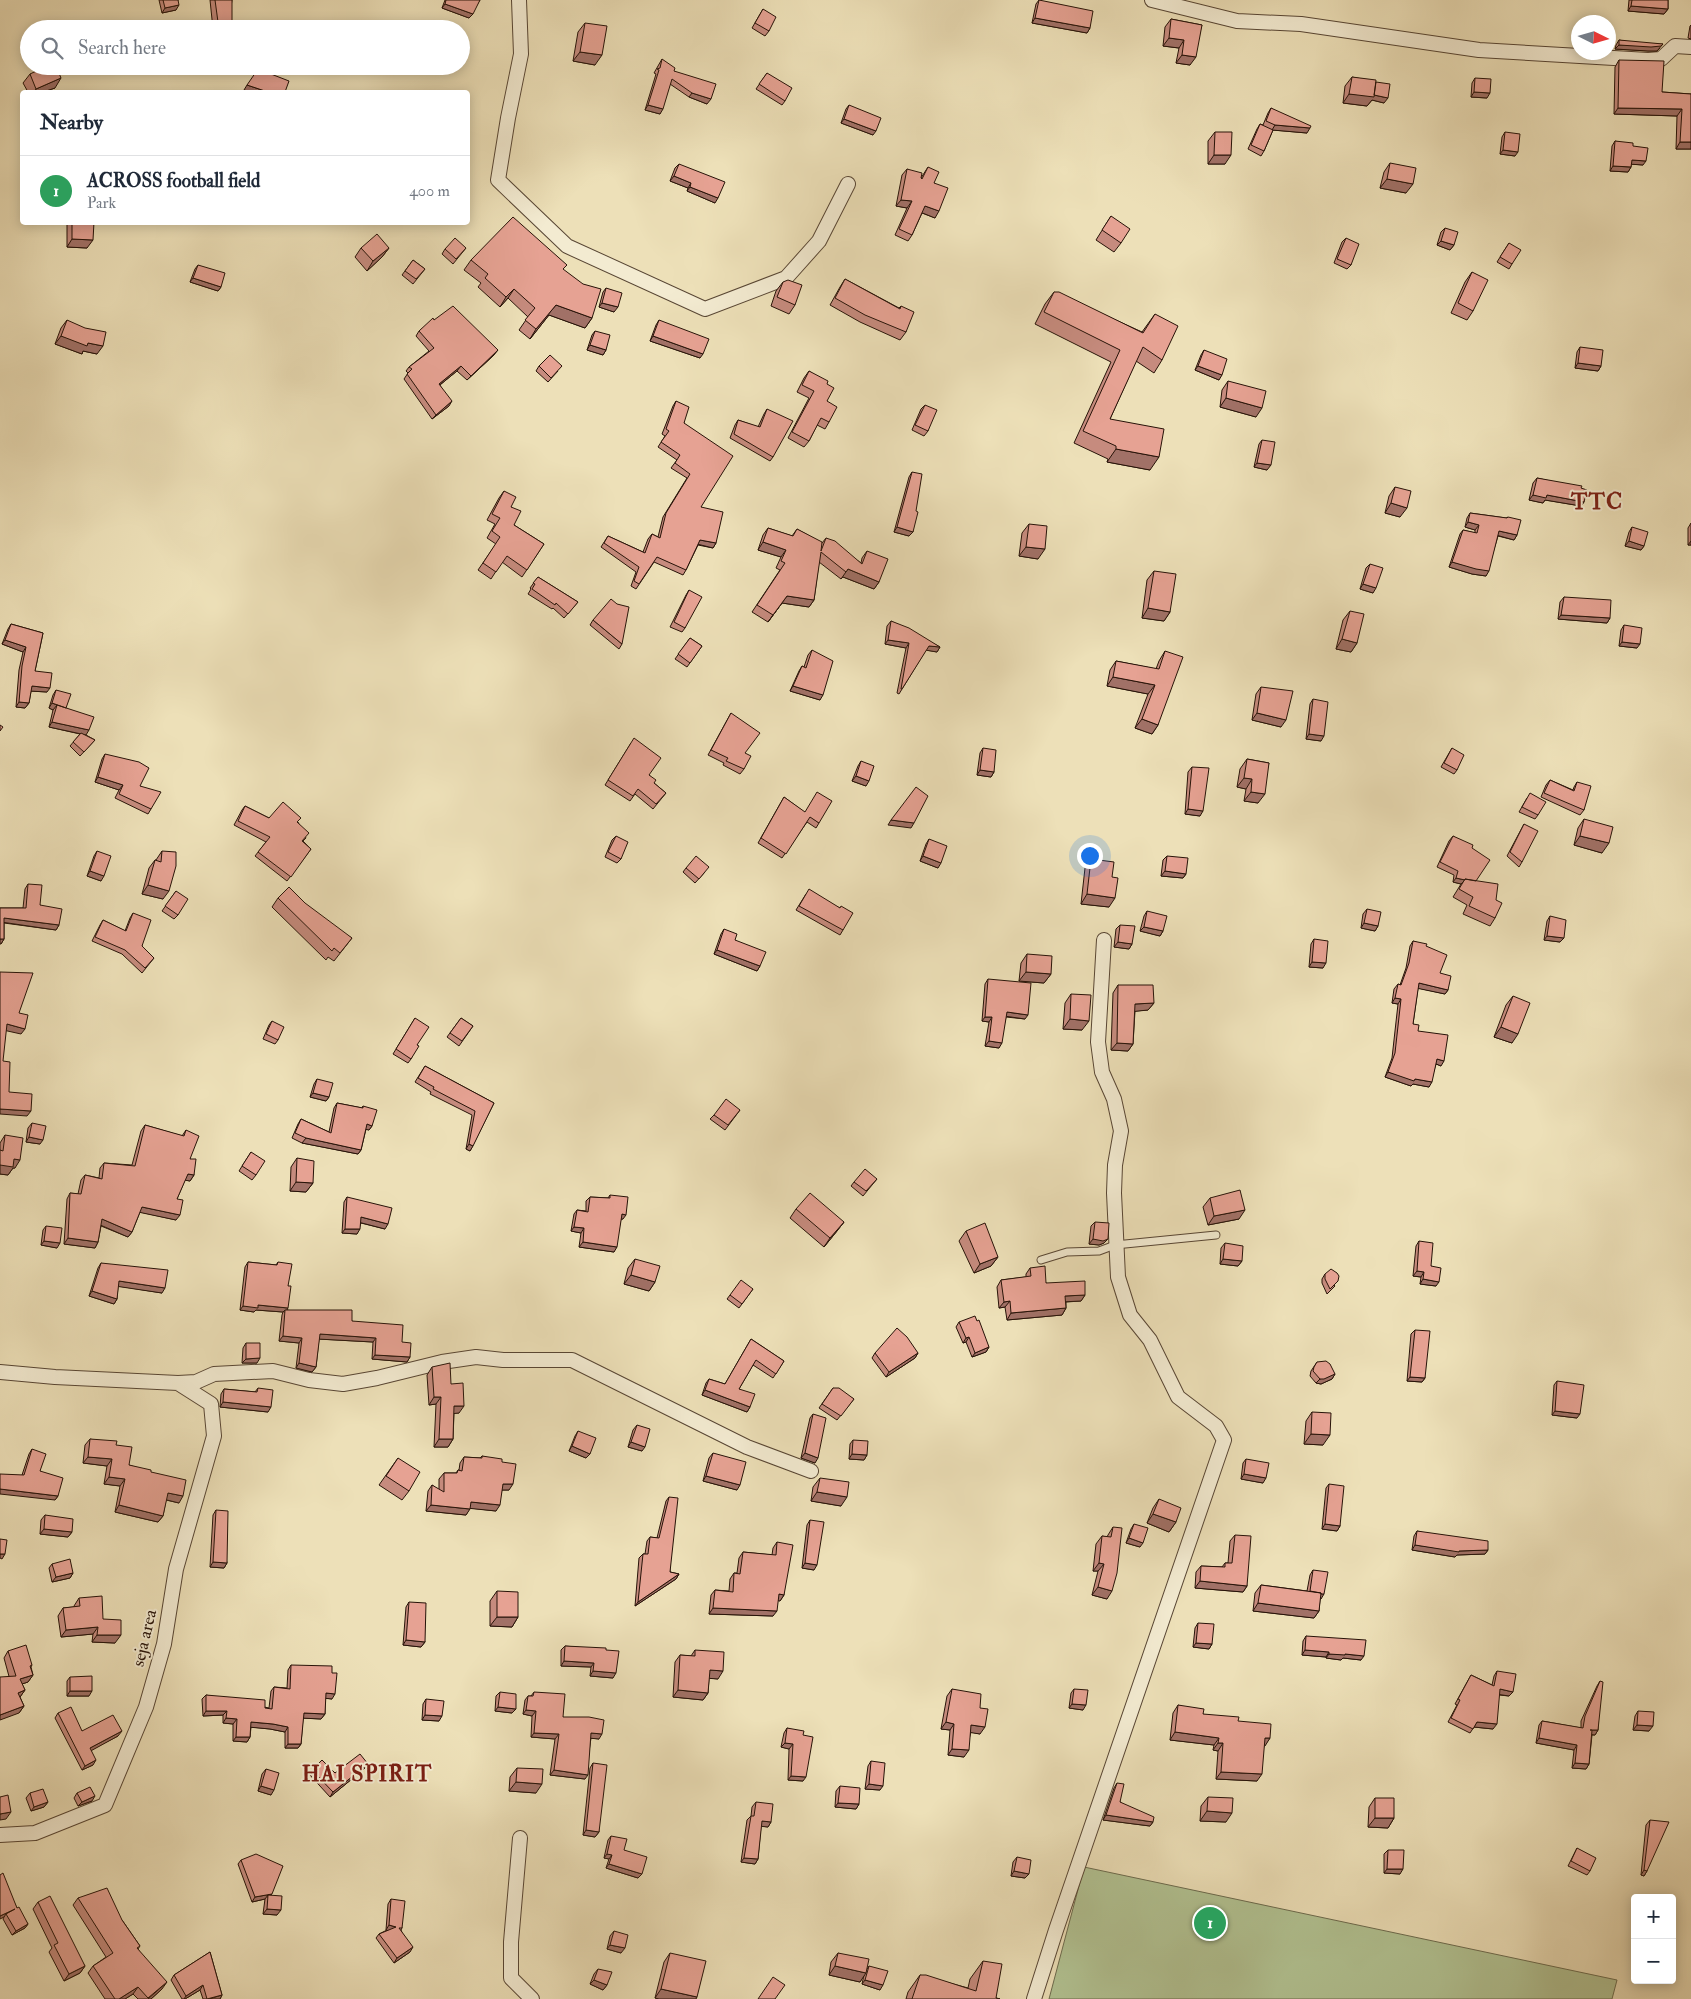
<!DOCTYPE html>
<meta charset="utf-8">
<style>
body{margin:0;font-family:"IM FELL Double Pica",serif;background:#f2f2f3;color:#1f2937}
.controls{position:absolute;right:15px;bottom:15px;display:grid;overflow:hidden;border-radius:5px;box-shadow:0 2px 12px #0003}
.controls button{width:45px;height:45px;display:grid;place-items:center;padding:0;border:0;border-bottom:1px solid #e0e1e3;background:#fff;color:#1f2937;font:25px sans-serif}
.compass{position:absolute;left:1571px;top:15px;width:45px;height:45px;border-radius:50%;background:#fff;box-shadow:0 2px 12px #0003;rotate:95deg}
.you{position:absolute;left:1089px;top:855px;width:18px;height:18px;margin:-12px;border:4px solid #fff;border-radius:50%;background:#1a73e8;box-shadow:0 0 0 8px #1a73e833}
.badge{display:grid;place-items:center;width:32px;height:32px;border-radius:50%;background:#1a73e8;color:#fff;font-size:16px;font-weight:700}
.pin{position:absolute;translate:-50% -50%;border:2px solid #fff;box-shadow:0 1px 5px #0006}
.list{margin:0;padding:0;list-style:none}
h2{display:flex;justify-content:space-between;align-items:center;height:65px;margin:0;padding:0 20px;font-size:21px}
h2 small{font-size:16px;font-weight:400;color:#747a83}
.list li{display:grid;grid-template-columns:32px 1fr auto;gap:15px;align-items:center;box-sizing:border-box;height:70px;padding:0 20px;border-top:1px solid #e0e1e3}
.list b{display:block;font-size:19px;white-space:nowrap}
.list p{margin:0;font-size:16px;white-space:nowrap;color:#747a83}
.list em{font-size:16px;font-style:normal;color:#747a83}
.icon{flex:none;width:28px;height:28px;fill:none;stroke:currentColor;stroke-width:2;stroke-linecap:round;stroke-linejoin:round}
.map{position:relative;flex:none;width:1691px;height:1999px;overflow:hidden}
.search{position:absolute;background:#fff;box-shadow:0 2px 12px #0003;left:20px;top:20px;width:450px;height:55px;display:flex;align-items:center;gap:12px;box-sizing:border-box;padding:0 18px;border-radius:28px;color:#747a83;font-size:19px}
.panel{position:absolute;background:#fff;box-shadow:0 2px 12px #0003;left:20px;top:90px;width:450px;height:135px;border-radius:5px}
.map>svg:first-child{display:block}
.green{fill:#b2c393;stroke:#6c6b4e}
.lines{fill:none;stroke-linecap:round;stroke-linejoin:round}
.service-casing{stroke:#584634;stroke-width:9}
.minor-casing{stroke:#584634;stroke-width:16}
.service{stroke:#f3ebd1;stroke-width:7}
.minor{stroke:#f3ebd1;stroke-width:14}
.wall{fill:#c68b7e;stroke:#271308}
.shaded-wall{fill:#a17167;stroke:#271308}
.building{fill:#e6a293;stroke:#271308}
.labels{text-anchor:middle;stroke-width:4;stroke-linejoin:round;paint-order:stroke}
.street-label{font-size:18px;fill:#271308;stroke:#f3ebd1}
.district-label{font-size:22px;font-weight:bold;letter-spacing:1px;fill:#7a1f14;stroke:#f3ebd1}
</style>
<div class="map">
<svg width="1691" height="1999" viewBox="0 0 1691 1999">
<rect width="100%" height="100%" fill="#ede0b8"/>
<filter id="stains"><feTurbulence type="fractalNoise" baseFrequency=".004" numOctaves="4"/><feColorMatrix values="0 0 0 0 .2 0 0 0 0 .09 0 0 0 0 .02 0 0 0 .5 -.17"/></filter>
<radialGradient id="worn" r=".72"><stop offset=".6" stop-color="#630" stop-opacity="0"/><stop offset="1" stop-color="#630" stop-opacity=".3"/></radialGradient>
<path class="green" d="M1084 1867 1617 1980 1612 1999H1049Z"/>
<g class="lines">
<defs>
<path id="service" d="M1041 1260 1067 1252 1099 1251 1115 1245 1216 1235"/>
<path id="minor" d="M519 0 521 54 508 118 498 180 567 246 705 309 786 278 819 241 848 184
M1152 0 1237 21 1301 24 1479 50 1648 60 1661 59 1675 46 1691 47
M0 1372 55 1377 178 1383 196 1382 214 1374 273 1371 309 1380 343 1384 377 1378 442 1362 476 1357 503 1360H572L747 1447 811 1471
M0 1835 35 1833 105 1805 146 1707 164 1644 176 1569 214 1436 211 1404 178 1383
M520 1838 511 1942V1978L532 1999
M1034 1999 1056 1930 1224 1440 1216 1426 1178 1397 1150 1340 1130 1315 1118 1277 1114 1193 1115 1165 1121 1131 1114 1099 1102 1072 1098 1042 1104 940"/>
</defs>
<use href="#service" class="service-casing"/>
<use href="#minor" class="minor-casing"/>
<use href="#service" class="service"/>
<use href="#minor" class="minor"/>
</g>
<path class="wall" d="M159 0H178L176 10 162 13Z
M210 0H232L228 29H213Z
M445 0H480L469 18 442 8Z
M1039 0 1090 28 1087 33 1032 23 1036 4Z
M1629 0H1668V9L1664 14 1628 11Z
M763 9 769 31 765 36 752 28Z
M1171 19 1202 25 1190 65 1176 63 1179 48 1163 46 1165 27Z
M585 23 595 65 573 61 578 32Z
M1691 25V39L1688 38 1690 26Z
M1619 40 1660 48 1657 51H1648L1615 49 1616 45Z
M662 59 707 104 689 97 670 84 660 114 645 110 656 74 654 73Z
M1619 60 1662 92 1691 94V149H1676L1677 116 1614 114 1615 67Z
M767 73 785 101 782 105 756 89Z
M30 74 55 88 43 92H28L23 83Z
M1352 77 1376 82 1384 103 1372 100 1367 106 1343 103 1345 86Z
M1475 78 1487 98 1471 97 1472 83Z
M849 105 873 135 841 123 846 109Z
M1271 108 1307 133 1273 130 1264 151 1261 156 1248 149 1257 129 1260 124 1263 125 1268 113Z
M1215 132 1225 164H1208V141Z
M1505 132 1515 156 1500 154 1502 137Z
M1615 141 1633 146 1643 165 1631 164V167L1628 172 1610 171 1612 146Z
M1390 163 1406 193 1380 188 1384 172Z
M679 164 715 203 687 191 688 188 670 181 675 168Z
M928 167 934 183 935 218 922 213 912 235 908 241 895 235 907 208 896 206 902 175 907 169 921 178Z
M1111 216 1121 243 1114 252 1096 240Z
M67 222H94L87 248 67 247Z
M1445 228 1454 245 1450 250 1437 245 1441 232Z
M1346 238 1351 265 1347 269 1334 263 1342 242Z
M1509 243 1512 264 1509 269 1497 262Z
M361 248H389L382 257 367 271 355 257Z
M466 248 453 264 442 254 445 249Z
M413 260 425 269 413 284 402 275Z
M471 260 563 270 592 318 585 328 549 315 530 339 519 330 528 317 508 298 500 307 478 287 481 283 464 270Z
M198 265 221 287 218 291 190 282 195 269Z
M1472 272 1473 311 1467 320 1451 313 1465 282Z
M845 279 899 308 901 306 906 332 900 340 860 322 830 305 840 287Z
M783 282 795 305 789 314 771 306 776 291Z
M606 288 614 312 599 307 603 292Z
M1054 292 1142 332 1155 314 1162 360 1154 373 1136 361 1110 419 1150 470 1107 462 1108 459 1074 443 1111 362 1035 324 1045 304Z
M67 320 97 354 83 351 82 354 55 344 61 328Z
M434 320 494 355 467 380 457 371 440 385 449 406 432 419 404 379 408 373 406 371 409 367 429 351 416 336 419 331Z
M659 320 700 358 650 341 656 325Z
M595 331 606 350 603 355 587 350 592 335Z
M1580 347 1601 366 1598 371 1575 368 1577 352Z
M1204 350 1219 380 1195 370 1201 355Z
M539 366 558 371 548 382 536 371Z
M809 371 827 384V401L829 422 825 429 817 425 809 441 804 447 788 438 809 398 797 392 804 378Z
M1228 381 1256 417 1220 407 1222 390Z
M676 401 684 423 701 507 716 543 713 548 698 545 686 570 683 575 654 562 636 589 631 586 636 572 601 547 608 536 643 552 648 539 652 534 658 537 663 517 687 478 671 468 677 460 658 447 665 436 662 434 673 406Z
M925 405 928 431 924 436 912 430 921 409Z
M767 409 773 457 770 461 730 438 735 425 738 420 758 427 764 414Z
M1262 440 1267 470 1254 467 1259 444Z
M912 472 913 532 909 536 894 532 909 477Z
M1537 478 1581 488 1584 502 1581 506 1545 500 1543 503 1529 500 1533 483Z
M1395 487 1400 517 1385 513 1389 496Z
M504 491 511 507 514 525 544 544 522 577 502 562 491 579 478 570 496 544 487 538 495 524 487 520 499 498Z
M1470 513 1506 518 1508 517 1517 535 1514 540 1498 536 1486 576 1472 574 1449 567 1460 534 1463 530 1475 533V530L1465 527 1467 518Z
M1691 523V545H1688V528Z
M1029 524 1038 559 1019 556 1022 533Z
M1632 527 1644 546 1641 550 1625 546 1629 532Z
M768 528 792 536 797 529 822 543 826 538 861 563 862 558 867 551 879 582 874 589 843 577 841 579 819 562 814 600 809 607 782 603 768 622 752 612 780 570 776 568 781 557 758 550 763 535Z
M1370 564 1373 593 1360 589 1366 568Z
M1154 571 1170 612 1164 621 1142 618 1147 580Z
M538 577 578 602 564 618 553 608 552 609 528 594 531 589 530 588Z
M689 590 685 628 682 632 670 627 686 595Z
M1564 597 1610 618 1607 623 1558 619 1560 602Z
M1350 611 1357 643 1351 652 1336 649 1343 620Z
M593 620 622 644 619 649 590 625Z
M891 621 940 647 937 652 926 650 899 694 897 693 906 648 885 644 887 626Z
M11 624 43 633 35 671 47 692 31 691 29 703 25 708 16 707 19 670 23 652 2 644 8 629Z
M1624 625 1637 648 1619 646 1621 630Z
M690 638 702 646 687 667 675 659Z
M812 650 820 700 790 691 799 671 802 666 804 667 808 655Z
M1165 651 1158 725 1152 734 1135 728 1148 694 1107 686 1110 670 1116 661 1156 669 1159 661Z
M1261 687 1281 727 1252 720 1256 694Z
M56 690 66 708 86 735 95 740 80 756 70 746 80 734 49 727 53 710 49 708 53 695Z
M1313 699 1321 741 1306 739 1310 704Z
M731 713 744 769 740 774 723 765 724 763 708 755Z
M631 743 654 783 666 793 653 809 635 794 630 801 605 785Z
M983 748 994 772 991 777 977 775 980 753Z
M1452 748 1457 770 1454 774 1441 767Z
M105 754 140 786 151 809 148 814 115 798 119 790 95 782 102 759Z
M1247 759 1269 763 1258 803 1244 801 1246 789 1237 787 1240 769Z
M861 761 866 786 852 781 858 766Z
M1192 767 1200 816 1185 814 1188 772Z
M1550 780 1573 790 1574 787 1577 782 1584 810 1580 815 1541 797 1546 785Z
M784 797 819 823 816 828 807 822 782 858 758 843Z
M1527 798 1538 815 1535 819 1519 812Z
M245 806 269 818 298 822 306 838 303 841 311 849 287 881 255 856 266 842 234 825 242 810Z
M1584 819 1602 853 1574 845 1578 828Z
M1524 824 1522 862 1519 867 1507 856Z
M616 836 621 859 617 863 605 857 612 840Z
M1453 836 1472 848 1476 881 1496 900 1495 918 1490 926 1463 914 1467 905 1453 897 1461 884 1453 882 1454 875 1437 867 1449 841Z
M929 839 938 868 920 861 926 844Z
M97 851 101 881 87 876 94 856Z
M162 851 163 899 142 894 149 868 155 860H156Z
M1167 856 1186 874 1183 878 1161 876 1163 860Z
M1091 859 1109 907 1081 904 1085 868Z
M686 868 705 872 695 883 683 872Z
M28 884 40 905 59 925 56 930 4 923V939L1 944 0 908H23L25 889Z
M176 891 178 915 174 919 162 911Z
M806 894 840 908 843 930 840 935 796 910Z
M278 898 352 938 334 961 328 957 326 960 272 907Z
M1367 909 1378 926 1375 931 1361 928 1363 914Z
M1147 911 1163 931 1160 936 1140 931 1144 916Z
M133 913 142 946 154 958 142 973 122 954 92 941 100 925 103 920 125 931 130 918Z
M1550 916 1560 942 1544 940 1547 921Z
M1120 925 1132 944 1129 949 1114 947 1116 929Z
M724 929 760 966 757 971 714 954 721 934Z
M1314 939 1323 968 1309 967 1311 944Z
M1413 941 1426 946 1448 990 1445 994 1418 988 1413 1024 1441 1066 1436 1064 1429 1087 1413 1084 1411 1086 1385 1077 1392 1058 1398 1004 1392 1003 1394 989 1398 984 1400 985 1406 968 1410 946Z
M1027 954 1051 974 1044 983 1019 981 1021 963Z
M988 979 1025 1019 1006 1017 999 1048 985 1046 989 1022 982 1021 985 984Z
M1118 985 1154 1003 1148 1010 1135 1011 1133 1044 1128 1051 1111 1050 1113 993Z
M1071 994 1082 1030 1063 1029 1065 1003Z
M1513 996 1512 1043 1494 1037 1506 1005Z
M415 1018 417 1045 411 1059 408 1063 393 1054Z
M461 1018 473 1026 459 1046 447 1037Z
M272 1021 278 1040 275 1044 263 1039 269 1025Z
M425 1066 494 1103 470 1151 466 1149 472 1115 430 1094 431 1092 415 1082Z
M317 1079 329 1097 326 1101 310 1097 314 1084Z
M337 1103 362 1108 363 1106 372 1126 369 1130 366 1129 361 1150 358 1154 302 1143 292 1138 298 1124 301 1119 329 1132 334 1108Z
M740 1110 725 1130 710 1119 714 1115Z
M32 1123 40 1144 26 1142 28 1128Z
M145 1125 182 1136 186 1130 190 1159 194 1175 190 1181 185 1180 177 1199 176 1220 140 1212 132 1232 128 1237 101 1226 98 1242 95 1248 64 1244 67 1199 70 1193 78 1194 81 1180 85 1175 99 1178 100 1168 104 1163 132 1165 141 1131Z
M5 1135 15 1168H13L8 1175 0 1174V1143Z
M251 1152 256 1175 252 1180 239 1171Z
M297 1158 313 1183 306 1192 290 1191 291 1167Z
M877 1179 863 1196 851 1186 854 1182Z
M610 1195 623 1219H621L614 1252 579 1247 581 1233 571 1231 574 1214 577 1210 586 1211V1201L590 1197 608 1198Z
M347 1197 385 1229 361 1223 357 1234 342 1233 344 1202Z
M1210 1198 1239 1219 1208 1225 1203 1207Z
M796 1209 844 1222 837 1231 824 1247 790 1218Z
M1095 1222 1104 1243 1099 1245 1089 1244 1091 1226Z
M46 1226 57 1248 41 1245 43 1230Z
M966 1231 998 1257 991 1266 974 1273 959 1241Z
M1419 1241 1431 1266 1436 1286 1420 1284 1421 1277 1413 1276 1416 1246Z
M1225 1243 1242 1261 1238 1266 1220 1264 1221 1248Z
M635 1259 655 1282 649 1291 624 1284 628 1268Z
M248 1262 276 1265 278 1262 288 1286 287 1310 352 1321 402 1342 410 1357 407 1362 372 1359 373 1342 319 1339 316 1367 312 1372 296 1368 299 1343 279 1341 282 1315 283 1312 256 1310 254 1312 240 1310 245 1267Z
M101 1263 162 1293 118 1286 117 1299 114 1304 89 1296 98 1268Z
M1030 1268 1046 1283 1085 1295 1081 1301 1066 1302V1308L1062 1315 1007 1320 1005 1307 999 1308 997 1287 1001 1280 1026 1277V1274Z
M1325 1274 1335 1286 1327 1294 1322 1283V1279Z
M753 1289 739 1308 727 1299 730 1295Z
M959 1322 989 1347 986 1352 972 1357 966 1342 963 1343 956 1327Z
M1415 1330 1425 1378 1422 1382 1407 1381 1411 1334Z
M751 1339 784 1361 773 1378 753 1365 739 1389 750 1407 747 1412 702 1395 706 1383 709 1379 725 1384Z
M246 1343 257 1363H242L243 1348Z
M875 1353H918L915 1358 886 1377 872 1358Z
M1317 1362 1335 1374 1332 1379 1321 1384 1316 1383 1310 1376 1311 1371Z
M432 1367 451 1384 459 1413H454L453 1439 448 1447H434L436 1404 429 1405 427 1375Z
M1557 1381 1577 1418 1552 1415 1554 1385Z
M258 1388 268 1412 220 1407 221 1394 224 1389 255 1392Z
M833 1388 854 1399 837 1420 819 1408Z
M1312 1412 1323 1445 1304 1444 1306 1421Z
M813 1414 815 1463 801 1458 810 1418Z
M637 1425 642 1451 628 1447 633 1430Z
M578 1431 590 1454 586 1458 569 1451 575 1436Z
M90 1439 116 1445 129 1465 151 1472 179 1503 166 1500 163 1516 158 1522 115 1512 120 1486 104 1484 107 1466 83 1463 85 1445Z
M853 1440 867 1455 864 1460 849 1459 850 1444Z
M32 1449 40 1471 58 1496 55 1500 22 1475 29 1454Z
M713 1453 737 1490 703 1481 709 1458Z
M482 1456 502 1462 509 1490H502L496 1511 470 1508 466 1515 426 1511 428 1491 432 1485 439 1490V1479L444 1473H456L458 1470H459L460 1463 464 1457 480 1458Z
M398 1458 409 1491 402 1500 379 1485Z
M1246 1459 1263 1483 1241 1479 1243 1463Z
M820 1478 841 1506 811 1501 813 1487Z
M1329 1484 1340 1526 1337 1531 1322 1529 1326 1488Z
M669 1497 670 1572 679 1574 676 1579 635 1606 639 1558 643 1554H645L647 1541 650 1537 657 1538 666 1501Z
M1159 1499 1176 1522 1169 1532 1147 1523 1153 1508Z
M216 1510 227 1563 224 1568 210 1567 213 1515Z
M45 1515 72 1532 68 1537 40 1534 41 1520Z
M810 1520 814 1570 802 1568 807 1525Z
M1134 1524 1140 1547 1126 1543 1131 1529Z
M1113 1527 1107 1599 1092 1595 1098 1571H1093L1096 1544 1102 1536 1107 1537 1108 1535Z
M1417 1531 1488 1550 1485 1554 1457 1555 1455 1557 1412 1550 1414 1536Z
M1235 1535 1247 1586 1243 1592 1195 1588 1196 1572 1201 1566 1222 1567 1225 1563H1228L1230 1541Z
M777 1542 784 1595 780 1601 778 1600 773 1616 709 1614 711 1595 715 1590 729 1591 730 1579 734 1573H737L739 1558 743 1552 772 1555 773 1548Z
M52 1564 73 1573 70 1578 52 1582 49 1568Z
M1313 1570 1321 1599H1320L1319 1611 1314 1618 1253 1611 1255 1593 1261 1585 1307 1591 1310 1575Z
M497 1591 518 1617 512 1627 490 1626V1601Z
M79 1598 115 1643 92 1642 93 1634 61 1637 58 1616 63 1608 74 1607V1606Z
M409 1602 425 1642 421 1647 403 1645 406 1607Z
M1198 1623 1212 1644 1209 1649 1193 1647 1195 1628Z
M1306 1636 1361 1660 1343 1658 1341 1660 1326 1658V1657L1302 1655 1303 1641Z
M565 1646 606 1650 613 1678 590 1676 591 1667 561 1666V1650Z
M695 1650 718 1679 709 1678 708 1693 703 1700 673 1697 675 1662 680 1655 691 1656Z
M8 1651 32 1665 31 1667 33 1675 28 1682 22 1684 25 1690 20 1697 24 1706 19 1713 4 1658Z
M291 1665 332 1699 325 1698V1714L321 1719 303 1718 301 1744 298 1748H285V1732L270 1729 251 1727 250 1737 247 1742 233 1741V1724L223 1723V1715L203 1716 202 1699 206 1695 269 1708 271 1691 274 1687 287 1688 288 1670Z
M1497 1671 1509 1696 1499 1695 1493 1729 1474 1727 1470 1733 1448 1722 1457 1705 1455 1704 1471 1675 1492 1685 1494 1676Z
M70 1677 89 1696H67V1681Z
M1600 1681 1598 1730 1595 1735H1592L1589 1764 1586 1769 1572 1768 1574 1750 1536 1743 1539 1725 1542 1721 1581 1728V1721L1597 1686Z
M952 1689 980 1708V1734L971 1732 964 1757 948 1755 950 1730 941 1729 947 1696Z
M1074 1689 1083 1710 1069 1708 1071 1693Z
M500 1692 512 1713 495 1711 496 1696Z
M534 1692 563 1717 599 1739 591 1738 585 1779 550 1775 555 1739 531 1737 532 1716 523 1714 525 1700 528 1696H531Z
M426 1699 439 1721 422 1720 423 1704Z
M1178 1705 1270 1738 1264 1746 1257 1781 1216 1779 1218 1751 1213 1750 1214 1745 1170 1740 1173 1713Z
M1638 1711 1649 1731 1633 1730 1635 1716Z
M58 1713 82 1731 118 1736 91 1750 93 1765 82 1770 55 1718Z
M787 1728 803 1735V1781L788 1780 789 1749 781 1747 784 1733Z
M871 1761 880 1790 865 1789 868 1766Z
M593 1763 599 1832 595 1837 583 1835 590 1768Z
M517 1768 536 1793 509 1791 510 1777Z
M266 1769 271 1795 258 1791 262 1774Z
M364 1769 330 1797 309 1774 312 1770 335 1773Z
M1117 1783 1120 1802 1153 1822 1150 1826 1103 1820 1114 1788Z
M840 1786 859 1804 856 1809 835 1807 836 1791Z
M30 1793 48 1802 44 1807 31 1811 26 1798Z
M77 1793 92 1801 78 1806 74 1798Z
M1208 1797 1226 1822 1200 1821 1201 1806Z
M1375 1798 1394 1818 1388 1828 1368 1827 1369 1807Z
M756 1802 771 1822 768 1827 761 1826 758 1859 755 1864 741 1862 747 1820 751 1816 752 1807Z
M1650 1820 1647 1871 1644 1876 1641 1875 1646 1825Z
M611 1836 624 1850 638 1878 606 1868 609 1859 604 1858 608 1840Z
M1577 1848 1590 1871 1587 1875 1568 1866Z
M1388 1850 1400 1874 1384 1873V1854Z
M1017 1857 1025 1878 1011 1876 1013 1862Z
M241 1860 271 1895 277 1915 263 1914 265 1899 252 1902 238 1864Z
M0 1875 17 1908 28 1924 25 1928 12 1935 3 1919 4 1917Z
M78 1898 122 1920 140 1946 138 1949 162 1989 151 1999H138L133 1994 125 1999H105L88 1973 93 1966 106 1957 73 1905Z
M391 1899 402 1928 401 1930 410 1952 394 1963 376 1938 379 1934 387 1930H386L388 1904Z
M38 1902 85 1966 80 1973 64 1981 49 1952 52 1948 33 1909Z
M614 1931 621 1953 607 1949 610 1936Z
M210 1952 222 1995 220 1999H203L200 1990 185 1999H182L171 1980 174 1975Z
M670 1953 696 1999H659L655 1998 664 1962Z
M838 1953 867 1969 869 1966 880 1990 862 1984 864 1975 860 1982 829 1975 831 1962Z
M983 1961 996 1998 1000 1999H906L908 1992 920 1975 968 1988 970 1979Z
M598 1969 607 1985 603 1990 590 1984 594 1974Z"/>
<path class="shaded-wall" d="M445 4 473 14 469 18 442 8Z
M179 5 176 10 162 13 165 8Z
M1631 6 1668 9 1664 14 1628 11Z
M1035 18 1090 28 1087 33 1032 23Z
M218 22H232L228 29H213Z
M1169 38 1184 40 1179 48 1163 46Z
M1663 44 1657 51H1648L1615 49 1619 45Z
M580 52 602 55 595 65 573 61Z
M1182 55 1196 57 1190 65 1176 63Z
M61 78 55 88 43 92H34L36 89Z
M247 85 268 92H252L244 90Z
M1474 92 1490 93 1487 98 1471 97Z
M692 93 711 99 707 104 689 97Z
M1349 94 1374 95 1388 98 1384 103 1372 100 1367 106 1343 103Z
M648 105 663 109 660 114 645 110Z
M1618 108 1682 109 1677 116 1614 114Z
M844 119 876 131 873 135 841 123Z
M1275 125 1310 128 1307 133 1272 130Z
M1680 142H1691V149H1676Z
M1503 150 1518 152 1515 156 1500 154Z
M1214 155H1231L1225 164H1208Z
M1632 160 1646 161 1643 165 1628 164Z
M1613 166 1631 167 1628 172 1610 171Z
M674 176 691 183 688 188 670 181Z
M1387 179 1413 184 1406 193 1380 188Z
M690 187 718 198 715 203 687 191Z
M901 200 912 201 907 208 896 206Z
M925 206 939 211 935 218 920 212Z
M72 239 93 240 87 248 67 247Z
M1441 241 1454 245 1450 250 1437 245Z
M389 248 382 257 367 271 373 261Z
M193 278 221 287 218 291 190 282Z
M514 289 508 298 500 307 506 297Z
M602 303 618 307 614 312 599 307Z
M556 305 592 318 585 328 549 315 530 339 536 329Z
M61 336 88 343 103 346 97 354 83 351 82 354 55 344Z
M653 336 703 354 700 358 650 341Z
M590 345 606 350 603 355 587 350Z
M498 350 494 355 467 380 471 376Z
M1578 363 1601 366 1598 371 1575 368Z
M461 366 457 371 436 388 439 384Z
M1198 366 1222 375 1219 380 1195 370Z
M1226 398 1262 408 1256 417 1220 407Z
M452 401 449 406 432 419 436 415Z
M1116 449 1159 457 1150 470 1107 462Z
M1257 463 1271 465 1267 470 1254 467Z
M1533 495H1547L1584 502 1581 506 1545 500 1543 503 1529 500Z
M1391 503 1407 508 1400 517 1385 513Z
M1468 522 1479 525 1475 530 1465 527Z
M897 527 913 532 909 536 894 532Z
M1499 531 1517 535 1514 540 1496 535Z
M700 540 716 543 713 548 697 544Z
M1629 541 1644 546 1641 550 1625 546Z
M1691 541V545H1688Z
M763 542 786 550 781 557 758 550Z
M1026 547 1045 549 1038 559 1019 556Z
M1452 562 1489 571 1486 576 1472 574 1449 567Z
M848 569 879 582 874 589 843 577 841 579Z
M1363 584 1376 588 1373 593 1360 589Z
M787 596 814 600 809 607 782 603 768 622Z
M1148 608 1170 612 1164 621 1142 618Z
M1561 615 1610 618 1607 623 1558 619Z
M1342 639 1357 643 1351 652 1336 649Z
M5 640 26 647 23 652 2 644Z
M888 640 909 643 906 648 885 644Z
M1622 642 1640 644 1637 648 1619 646Z
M929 646 940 647 937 652 925 650Z
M1113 677 1155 685 1148 694 1107 686Z
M32 686 50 688 47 692 29 691Z
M793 686 823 695 820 700 790 691Z
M19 702 29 703 25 708 16 707Z
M52 703 57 705 53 710 49 708Z
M1257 713 1286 720 1281 727 1252 720Z
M1142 719 1158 725 1152 734 1135 728Z
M52 722 89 730 86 735 49 727Z
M1309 734 1324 736 1321 741 1306 739Z
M980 770 994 772 991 777 977 775Z
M856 776 869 781 866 786 852 781Z
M98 777 123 785 119 790 95 782Z
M1244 778 1252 779 1246 789 1237 787Z
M1251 792 1265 794 1258 803 1244 801Z
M1188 809 1203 811 1200 816 1185 814Z
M891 820 914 823 911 828 888 825Z
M1580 836 1609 843 1602 853 1574 845Z
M923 856 941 863 938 868 920 861Z
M90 871 104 876 101 881 87 876Z
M1165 871 1186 874 1183 878 1161 876Z
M1456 878 1465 880 1461 884 1453 882Z
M148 885 169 891 163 899 142 894Z
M1087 894 1115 898 1109 907 1081 904Z
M4 918 59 925 56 930 1 922Z
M1364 923 1378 926 1375 931 1361 928Z
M1144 927 1163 931 1160 936 1140 931Z
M1547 936 1564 938 1560 942 1544 940Z
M0 939H4L1 944H0Z
M1118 942 1132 944 1129 949 1114 947Z
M717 950 760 966 757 971 714 954Z
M1312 962 1326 963 1323 968 1309 967Z
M1026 972 1051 974 1044 983 1019 981Z
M1419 983 1448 990 1445 994 1416 988Z
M1395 998 1401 999 1398 1004 1392 1003Z
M1154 1003 1148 1010 1129 1012 1135 1004Z
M1007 1012 1028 1015 1025 1019 1004 1016Z
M985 1017H992L989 1022 982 1021Z
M1070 1019 1089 1021 1082 1030 1063 1029Z
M7 1024 25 1029 21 1034 3 1030Z
M1501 1027 1518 1034 1512 1043 1494 1037Z
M989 1041 1002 1043 999 1048 985 1046Z
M1117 1043 1133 1044 1128 1051 1111 1050Z
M1437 1059 1444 1061 1441 1066 1434 1063Z
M1388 1072 1415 1079 1432 1082 1429 1087 1413 1084 1411 1086 1385 1077Z
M313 1093 329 1097 326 1101 310 1097Z
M0 1109 31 1111 27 1116 0 1114Z
M367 1124 372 1126 369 1130 363 1129Z
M29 1137 43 1140 40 1144 26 1142Z
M306 1138 361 1150 358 1154 302 1143Z
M469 1144 473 1146 470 1151 466 1149Z
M14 1159 20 1160 15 1168H13L8 1175 0 1174V1165Z
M188 1174 194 1175 190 1181 184 1180Z
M296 1182 313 1183 306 1192 290 1191Z
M142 1207 180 1215 176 1220 138 1212Z
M1245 1210 1239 1219 1208 1225 1214 1216Z
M622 1214 626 1215 623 1219H619Z
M361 1217 388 1224 385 1229 358 1222Z
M102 1219 132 1232 128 1237 98 1224Z
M844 1222 837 1231 824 1247 830 1238Z
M574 1227 584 1228 581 1233 571 1231Z
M345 1229H360L357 1234 342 1233Z
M68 1238 98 1242 95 1248 64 1244Z
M1093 1239H1108L1104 1243 1099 1245 1089 1244Z
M44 1241 60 1243 57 1248 41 1245Z
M583 1242 617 1247 614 1252 579 1247Z
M998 1257 991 1266 974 1273 980 1264Z
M1223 1259 1242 1261 1238 1266 1220 1264Z
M1417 1271 1424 1272 1421 1277 1413 1276Z
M631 1275 655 1282 649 1291 624 1284Z
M1423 1279 1439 1282 1436 1286 1420 1284Z
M119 1281 165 1288 162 1293 115 1286Z
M92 1291 117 1299 114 1304 89 1296Z
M1085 1295 1081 1301 1061 1302 1065 1296Z
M1010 1301 1005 1307 999 1308 1004 1302Z
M258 1305 288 1308 285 1313V1310L283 1312 256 1310 254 1312 240 1310 243 1306Z
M1066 1308 1062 1315 1007 1320 1011 1313Z
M320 1334 376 1338 373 1342 317 1339Z
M283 1336 302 1338 299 1343 279 1341Z
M969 1337 966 1342 963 1343 966 1338Z
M989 1347 986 1352 972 1357 975 1353Z
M918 1353 915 1358 886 1377 889 1372Z
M375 1355 410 1357 407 1362 372 1359Z
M260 1358 257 1363H242L246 1359Z
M299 1363 316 1367 312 1372 296 1368Z
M1335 1374 1332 1379 1321 1384 1316 1383 1320 1379Z
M1410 1377 1425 1378 1422 1382 1407 1381Z
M705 1390 750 1407 747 1412 702 1395Z
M434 1397H441L436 1404 429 1405Z
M223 1402 271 1407 268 1412 220 1407Z
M454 1406H464L459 1413 449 1414Z
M1555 1411 1580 1414 1577 1418 1552 1415Z
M1311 1434 1330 1435 1323 1445 1304 1444Z
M439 1439H453L448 1447H434Z
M631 1442 645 1447 642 1451 628 1447Z
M572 1446 590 1454 586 1458 569 1451Z
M805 1453 818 1458 815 1463 801 1458Z
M852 1454 867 1455 864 1460 849 1459Z
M88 1457 112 1459 107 1466 83 1463Z
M1244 1474 1266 1478 1263 1483 1241 1479Z
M706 1476 740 1485 737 1490 703 1481Z
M109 1477 125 1479 120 1486 104 1484Z
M503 1484H513L509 1490H499Z
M0 1489 58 1496 55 1500 0 1494Z
M817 1492 847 1497 841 1506 811 1501Z
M168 1493 183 1496 179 1503 163 1499Z
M471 1502 500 1505 496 1511 466 1508Z
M119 1505 163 1516 158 1522 115 1512Z
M431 1505 470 1509 466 1515 426 1511Z
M1153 1514 1176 1522 1169 1532 1147 1523Z
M1325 1524 1340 1526 1337 1531 1322 1529Z
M44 1529 72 1532 68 1537 40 1534Z
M1129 1538 1143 1543 1140 1547 1126 1543Z
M1415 1545 1459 1551 1488 1550 1485 1554 1457 1555 1455 1557 1412 1550Z
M0 1554H5L2 1559 0 1558Z
M213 1562 227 1563 224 1568 210 1567Z
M805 1563 817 1565 814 1570 802 1568Z
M1099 1563 1104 1564 1098 1571H1093Z
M73 1573 70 1578 52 1582 56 1577Z
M679 1574 676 1579 635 1606 638 1602Z
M1200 1581 1247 1586 1243 1592 1195 1588Z
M1098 1587 1112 1591 1107 1599 1092 1595Z
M1310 1592 1324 1594 1321 1599 1306 1596Z
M779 1594 784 1595 780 1601 775 1600Z
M1258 1603 1319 1611 1314 1618 1253 1611Z
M713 1608 777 1611 773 1616 709 1614Z
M497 1617H518L512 1627 490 1626Z
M98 1627 93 1634 61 1637 66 1630Z
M97 1635H121L115 1643 92 1642Z
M406 1640 425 1642 421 1647 403 1645Z
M1196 1643 1212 1644 1209 1649 1193 1647Z
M1305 1650 1329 1652 1326 1657 1302 1655Z
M1329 1654H1345L1364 1656 1361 1660 1343 1658 1341 1660 1326 1658Z
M564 1661 594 1663 591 1667 561 1666Z
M710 1670 723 1671 718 1679 705 1678Z
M593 1671 616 1673 613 1678 590 1676Z
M33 1675 28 1682 16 1686 20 1679Z
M1500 1689 1513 1692 1509 1696 1496 1694Z
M25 1690 20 1697 13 1700 18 1693Z
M678 1690 708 1693 703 1700 673 1697Z
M70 1691H92L89 1696H67Z
M326 1693 335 1694 332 1699 322 1698Z
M1072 1704 1086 1705 1083 1710 1069 1708Z
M24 1706 19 1713 0 1720V1715Z
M498 1707 516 1709 512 1713 495 1711Z
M526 1710 536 1711 532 1716 523 1714Z
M206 1711H227L223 1715 203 1716Z
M304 1713 325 1714 321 1719 300 1718Z
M425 1715 442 1716 439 1721 422 1720Z
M226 1718 237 1719 233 1724 223 1723Z
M251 1722 273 1724 288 1727 285 1732 270 1729 248 1727Z
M946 1722 954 1724 950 1730 941 1729Z
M1477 1722 1497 1724 1493 1729 1474 1727Z
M971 1725 985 1727 980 1734 967 1732Z
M1637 1725 1653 1726 1649 1731 1633 1730Z
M1590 1730H1598L1595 1735 1587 1734Z
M122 1731 118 1736 87 1753 90 1748Z
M1175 1732 1219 1738 1214 1745 1170 1740Z
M534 1733 559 1734 555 1739 531 1737Z
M591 1733 602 1734 599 1739 588 1738Z
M236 1737H250L247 1742 233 1741Z
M1265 1738H1270L1265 1746 1260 1745Z
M1539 1738 1577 1745 1574 1750 1536 1743Z
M785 1743 793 1744 789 1749 781 1747Z
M1218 1743H1223L1218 1751 1213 1750Z
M288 1744H301L298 1748H285Z
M952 1749 969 1750 964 1757 948 1755Z
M96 1760 93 1765 82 1770 85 1766Z
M1575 1763 1589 1764 1586 1769 1572 1768Z
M368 1764 364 1769 330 1797 333 1792Z
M554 1770 588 1775 585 1779 550 1775Z
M1221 1772 1262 1774 1257 1781 1216 1779Z
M791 1776 806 1777 803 1781 788 1780Z
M516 1782 542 1784 536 1793 509 1791Z
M869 1784 883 1786 880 1790 865 1789Z
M261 1786 274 1790 271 1795 258 1791Z
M95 1796 92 1801 78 1806 82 1802Z
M48 1802 44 1807 31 1811 34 1807Z
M838 1803 859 1804 856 1809 835 1807Z
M1207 1811 1232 1813 1226 1822 1200 1821Z
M11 1812 6 1819 0 1820V1814Z
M1106 1815 1153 1822 1150 1826 1103 1820Z
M1375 1818H1394L1388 1828 1368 1827Z
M762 1821 771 1822 768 1827 758 1826Z
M586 1830 599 1832 595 1837 583 1835Z
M607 1854 612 1855 609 1859 604 1858Z
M744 1858 758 1859 755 1864 741 1862Z
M609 1864 642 1874 638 1878 606 1868Z
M1387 1869H1403L1400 1874 1384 1873Z
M1644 1870 1647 1871 1644 1876 1641 1875Z
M1014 1871 1029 1874 1025 1878 1011 1876Z
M272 1894 268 1898V1895L265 1899 252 1902 255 1897Z
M15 1909 6 1914 4 1917 0 1919V1916Z
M267 1909 281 1910 277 1915 263 1914Z
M28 1924 25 1928 12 1935 16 1931Z
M389 1925 396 1927 393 1932 386 1930Z
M610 1945 625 1948 621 1953 607 1949Z
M413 1947 410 1952 394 1963 397 1958Z
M85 1966 80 1973 64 1981 69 1974Z
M835 1966 866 1973 860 1982 829 1975Z
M594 1980 607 1985 603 1990 590 1984Z
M865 1980 883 1985 880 1990 862 1984Z
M167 1982 162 1989 151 1999H148Z
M203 1985 200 1990 185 1999H184L186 1996Z
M138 1987 133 1994 125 1999H119Z
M661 1989 697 1997 696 1999H659L655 1998Z
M222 1995 220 1999H209Z"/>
<path class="building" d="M163 0H178L179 5 165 8Z
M215 0H232V22H218Z
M446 0H480L473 14 445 4Z
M1039 0 1093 11 1090 28 1035 18Z
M1632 0H1668V9L1631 6Z
M763 9 776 17 769 31 755 23Z
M1171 19 1202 25 1196 57 1182 55 1184 40 1169 38Z
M585 23 607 26 602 55 580 52Z
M1619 40 1663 44 1661 46 1651 47 1619 45Z
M662 59 675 68 674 71 716 84 711 99 692 93 672 79 663 109 648 105 659 70 657 69 660 68Z
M1619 60 1664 61 1662 92 1691 94V142H1680L1682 109 1618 108Z
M47 66H56L61 78 36 89 30 74Z
M258 69 289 81 285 92H268L247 85Z
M767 73 792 88 785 101 759 84Z
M1352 77 1376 80 1374 97 1349 94Z
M1475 78 1491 79 1490 93 1474 92Z
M1376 82 1390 84 1388 98 1374 95Z
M849 105 881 118 876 131 844 119Z
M1271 108 1311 126 1310 128 1275 125 1266 121Z
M1260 124 1273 130 1264 151 1251 145Z
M1215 132H1232L1231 155H1214Z
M1505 132 1520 134 1518 152 1503 150Z
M1615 141 1633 143V146L1648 148 1646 161 1632 160 1631 167 1613 166Z
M1390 163 1416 168 1413 184 1387 179Z
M679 164 725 182 718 198 690 187 691 183 674 176Z
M928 167 939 172 934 183 948 188 939 211 925 206 912 235 899 229 912 201 901 200 907 169 922 173 921 178 922 179Z
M1111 216 1130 229 1121 243 1102 230Z
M513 217 567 265 563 269 583 284 601 289 592 318 556 305 536 329 525 320 535 308 514 289 506 297 485 278 488 274 471 260Z
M72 222H94L93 240 72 239Z
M1445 228 1458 232 1454 245 1441 241Z
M377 234 389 248 373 261 361 248Z
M455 238 466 248 456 259 445 249Z
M1346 238 1359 244 1351 265 1337 259Z
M1509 243 1521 250 1512 264 1500 257Z
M413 260 425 269 416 279 405 271Z
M198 265 225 273 221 287 193 278Z
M1472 272 1488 280 1473 311 1458 303Z
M845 279 900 309 901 306 914 312 906 332 865 315 835 298Z
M788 280 802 285 795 305 777 297 783 282Z
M606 288 622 293 618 307 602 303Z
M1054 292H1059L1143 333 1155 314 1178 326 1162 360 1143 347 1110 419 1164 429 1159 457 1116 449V446L1083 431 1120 350 1044 312Z
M453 306 498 350 471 376 461 366 439 384 452 401 436 415 407 374 412 369 409 367 434 348 419 331 433 318 434 320Z
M67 320 85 328 106 332 103 346 88 343 87 346 61 336Z
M659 320 709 339 703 354 653 336Z
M595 331 610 335 606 350 590 345Z
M1580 347 1603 350 1601 366 1578 363Z
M1204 350 1227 359 1222 375 1198 366Z
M550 355 562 366 551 378 539 366Z
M809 371 828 381 827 384 834 388 827 401 837 407 829 422 821 418 809 441 792 432 814 391 802 385Z
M1228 381 1266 391 1262 408 1226 398Z
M676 401 689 407 684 423 733 456 701 507 723 512 716 543 700 540 686 570 657 557 639 584 634 581 639 567 604 543 608 536 645 553 652 534 660 538 666 513 690 474 675 463 680 455 661 442 669 431 666 429Z
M925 405 937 410 928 431 915 425Z
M767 409 793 421 773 457 734 434 738 420 760 427Z
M1262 440 1275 442 1271 465 1257 463Z
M912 472 922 474 916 511 918 512 913 532 897 527Z
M1537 478 1582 486 1581 488 1587 490 1584 502 1547 495 1546 498 1533 495Z
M1395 487 1411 491 1407 508 1391 503Z
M504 491 516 497 511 507 521 511 514 525 544 544 527 570 507 556 496 572 483 563 500 537 492 531 500 518 492 514Z
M1470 513 1507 518 1508 517 1521 520 1517 535 1499 531 1489 571 1476 569 1452 562 1463 530 1477 533 1479 525 1468 522Z
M1029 524 1047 526 1045 549 1026 547Z
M1632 527 1648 532 1644 546 1629 541Z
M768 528 793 536 797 529 822 542 821 551 826 538 835 541 862 564 867 551 888 559 879 582 848 569 846 572 821 552 814 600 787 596 773 615 757 605 785 563 781 561 786 550 763 542Z
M1370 564 1383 568 1376 588 1363 584Z
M1154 571 1176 574 1170 612 1148 608Z
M538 577 578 602 568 614 556 603 555 605 532 589 535 584 533 583Z
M689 590 702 597 685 628 674 622Z
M1564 597 1611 600 1610 618 1561 615Z
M611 599 617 604 629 607 622 644 593 620Z
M1350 611 1364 614 1357 643 1342 639Z
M891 621 909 628 940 647 929 646 902 689H901L909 643 888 640Z
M11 624 43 633 35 671 52 673 50 688 32 686 29 703 19 702 22 666 26 647 5 640Z
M1624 625 1642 628 1640 644 1622 642Z
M690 638 702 646 690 663 678 654Z
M812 650 833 661 823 695 793 686 802 666 806 668Z
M1165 651 1183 657 1158 725 1142 719 1155 685 1113 677 1116 661 1159 669Z
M1261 687 1293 691 1286 720 1257 713Z
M56 690 71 694 66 708 52 703Z
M1313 699 1328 702 1324 736 1309 734Z
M57 705 94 717 89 730 52 722Z
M731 713 760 733 745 753 751 756 744 769 726 761 728 758 711 750Z
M0 725 3 727 0 731Z
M81 733 95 740 84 752 73 742Z
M634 738 661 758 649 775 656 780 654 783 666 793 656 804 638 789 633 796 608 780Z
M983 748 996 750 994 772 980 770Z
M1452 748 1464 755 1457 770 1444 763Z
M105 754 139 762 149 768 140 786 161 792 151 809 119 794 123 785 98 777Z
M1247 759 1269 763 1265 794 1251 792 1252 779 1244 778Z
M861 761 874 766 869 781 856 776Z
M1192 767 1209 768 1203 811 1188 809Z
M1550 780 1574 791 1577 782 1591 786 1584 810 1544 793Z
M916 787 928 796 914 823 891 820Z
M817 792 832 801 819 823 810 817 786 854 761 838 784 797 805 812Z
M1530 793 1546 802 1538 815 1522 807Z
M283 802 301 818 297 822 309 833 302 841 311 849 291 877 258 852 270 837 238 821 245 806 269 818Z
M1584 819 1613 827 1609 843 1580 836Z
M1524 824 1538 831 1522 862 1510 852Z
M616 836 628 842 621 859 608 852Z
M1453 836 1473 845 1472 848 1490 860 1476 881 1465 879V880L1456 878 1458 871 1440 862Z
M929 839 947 846 941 863 923 856Z
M97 851 111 856 104 876 90 871Z
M162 851 176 852V866L169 891 148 885 155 860 161 862Z
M696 856 709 867 699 879 686 868Z
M1167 856 1188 858 1186 874 1165 871Z
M1091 859 1114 862 1112 877 1118 878 1115 898 1087 894Z
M1465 879 1498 884 1496 900 1502 903 1495 918 1469 906 1473 897 1459 889Z
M28 884 42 885 40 905 62 909 59 925 4 918V939H0V908H26Z
M289 887 305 903 352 938 340 953 334 948 332 951 278 898Z
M809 889 840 908 841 906 853 913 843 930 799 906Z
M176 891 188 899 178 915 165 906Z
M1367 909 1381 912 1378 926 1364 923Z
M1147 911 1167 916 1163 931 1144 927Z
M133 913 151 920 142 946 154 958 145 968 125 950 95 937 103 920 126 931Z
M1550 916 1566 920 1564 938 1547 936Z
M1120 925 1135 926 1132 944 1118 942Z
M724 929 737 934 735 940 766 952 760 966 717 950Z
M1314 939 1328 941 1326 963 1312 962Z
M1413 941 1427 944 1426 946 1447 955 1440 973 1451 976 1448 990 1419 983 1413 1024 1419 1025 1418 1031 1448 1035 1444 1061 1437 1059 1432 1082 1415 1079 1414 1081 1388 1072 1395 1053 1401 999 1395 998 1398 984 1401 985 1409 963Z
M1027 954 1052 956 1051 974 1026 972Z
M0 972 33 973 19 1013 28 1015 25 1029 7 1024 3 1061 10 1062 9 1092 32 1094 31 1111 0 1109Z
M988 979 1031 983 1028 1015 1007 1012 1002 1043 989 1041 992 1017H985Z
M1118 985H1153L1154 1003 1135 1004 1133 1044 1117 1043Z
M1071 994 1091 995 1089 1021 1070 1019Z
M1513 996 1530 1003 1518 1034 1501 1027Z
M415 1018 429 1027 417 1045 419 1046 411 1059 396 1049Z
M461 1018 473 1026 462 1041 450 1033Z
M272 1021 284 1027 278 1040 266 1034Z
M425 1066 494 1103 473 1146 469 1144 475 1111 433 1089 434 1087 418 1078Z
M317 1079 333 1083 329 1097 313 1093Z
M726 1099 740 1110 728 1125 714 1115Z
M337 1103 363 1108V1106L377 1110 372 1126 367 1124 361 1150 306 1138 295 1133 301 1119 331 1133Z
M32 1123 46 1126 43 1140 29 1137Z
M145 1125 184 1136 186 1130 199 1136 190 1159H196L194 1175 188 1174 177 1199 183 1200 180 1215 142 1207 132 1232 102 1219 98 1242 68 1238 70 1193 81 1194 85 1175 102 1179 104 1163 135 1166Z
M5 1135 23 1138 20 1160 14 1159 13 1167 0 1165V1150L3 1151Z
M251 1152 265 1161 256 1175 242 1166Z
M297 1158 314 1161 313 1183 296 1182Z
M865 1169 877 1179 866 1191 854 1182Z
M1240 1190 1245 1210 1214 1216 1210 1198Z
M810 1193 844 1222 830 1238 796 1209Z
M610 1195 628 1197 626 1215 622 1214 617 1247 583 1242 584 1228 574 1227 577 1210 588 1212 590 1197 610 1198Z
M347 1197 392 1208 388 1224 361 1217 360 1229H345Z
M1095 1222 1109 1223 1108 1239 1103 1241 1093 1239Z
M985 1223 998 1257 980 1264 966 1231Z
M46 1226 62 1228 60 1243 44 1241Z
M1419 1241 1433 1243 1431 1266 1441 1268 1439 1282 1423 1279 1424 1272 1417 1271Z
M1225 1243 1243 1246 1242 1261 1223 1259Z
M635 1259 660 1266 655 1282 631 1275Z
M248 1262 277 1265 278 1262 292 1264 288 1286H291L288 1308 258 1305V1308L243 1306Z
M101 1263 168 1270 165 1288 119 1281 117 1299 92 1291Z
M1045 1266 1046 1283 1085 1281V1295L1065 1296 1066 1308 1011 1313 1010 1301 1004 1302 1001 1280 1031 1276 1030 1268Z
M1331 1269 1337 1273 1339 1276 1338 1281 1330 1289 1325 1279V1274Z
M741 1280 753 1289 742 1304 730 1295Z
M285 1310H352V1321L403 1325 402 1342 411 1343 410 1357 375 1355 376 1338 320 1334 316 1367 299 1363 302 1338 283 1336Z
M975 1316 977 1321 979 1320 989 1347 975 1353 969 1337 966 1338 959 1322Z
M897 1328 907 1337 918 1353 889 1372 875 1353Z
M1415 1330 1430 1331 1425 1378 1410 1377Z
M751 1339 784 1361 776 1374 756 1360 739 1389 755 1394 750 1407 705 1390 709 1379 725 1384Z
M246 1343H260V1358L246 1359Z
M1326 1361 1330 1364 1335 1374 1324 1379H1320L1313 1371 1314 1367 1317 1362Z
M450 1363 451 1384 463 1383 464 1406H454L453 1439H439L441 1397H434L432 1367Z
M1557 1381 1584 1385 1580 1414 1555 1411Z
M258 1388 273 1390 271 1407 223 1402 224 1389 257 1392Z
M833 1388H839L854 1399 841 1416 822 1404Z
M1312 1412 1331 1413 1330 1435 1311 1434Z
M813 1414 826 1418 818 1458 805 1453Z
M637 1425 650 1429 645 1447 631 1442Z
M578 1431 596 1438 590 1454 572 1446Z
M90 1439 117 1441 116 1445 132 1447 129 1465 151 1470V1472L186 1480 183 1496 168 1493 163 1516 119 1505 125 1479 109 1477 112 1459 88 1457Z
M853 1440 868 1441 867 1455 852 1454Z
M32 1449 46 1454 40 1471 63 1478 58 1496 0 1489V1474L24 1475Z
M713 1453 746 1462 740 1485 706 1476Z
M482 1456 502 1459V1462L516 1464 513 1484H503L500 1505 471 1502 470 1509 431 1505 432 1485 444 1492V1473H457L458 1470 462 1471 464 1457 482 1458Z
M398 1458 420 1472 409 1491 386 1476Z
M1246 1459 1269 1463 1266 1478 1244 1474Z
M820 1478 849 1482 847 1497 817 1492Z
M1329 1484 1344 1486 1340 1526 1325 1524Z
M669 1497 678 1498 670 1572 679 1574 638 1602 643 1554H648L650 1537 659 1538Z
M1159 1499 1181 1508 1176 1522 1153 1514Z
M216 1510 228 1511 227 1563 213 1562Z
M45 1515 73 1519 72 1532 44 1529Z
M810 1520 824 1522 817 1565 805 1563Z
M1134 1524 1148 1528 1143 1543 1129 1538Z
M1113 1527 1122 1528 1117 1573 1112 1591 1098 1587 1104 1564 1099 1563 1102 1536 1111 1537Z
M1417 1531 1488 1541V1550L1459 1551V1552L1415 1545Z
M1235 1535 1251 1536 1247 1586 1200 1581 1201 1566 1225 1567V1563H1232Z
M0 1539 7 1540 5 1554H0Z
M777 1542 793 1545 784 1595 779 1594 777 1611 713 1608 715 1590 733 1592 734 1573 740 1574 743 1552 776 1555Z
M70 1559 73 1573 56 1577 52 1564Z
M1313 1570 1328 1572 1324 1594H1321V1593L1310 1591Z
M1261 1585 1321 1593 1319 1611 1258 1603Z
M497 1591 518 1592V1617H497Z
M102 1596 103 1619 121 1620V1635H97L98 1627 66 1630 63 1608 80 1606 79 1598Z
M409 1602 426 1603 425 1642 406 1640Z
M1198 1623 1214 1624 1212 1644 1196 1643Z
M1306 1636 1366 1640 1364 1656 1345 1654V1655L1329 1654V1652L1305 1650Z
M26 1645 32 1665 30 1666 33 1675 20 1679 25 1690 18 1693 24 1706 0 1715V1677L16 1676 8 1651Z
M565 1646 606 1648V1650L619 1651 616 1673 593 1671 594 1663 564 1661Z
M695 1650 724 1652 723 1671 710 1670 708 1693 678 1690 680 1655 695 1656Z
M291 1665 332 1666V1673H337L335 1694 326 1693 325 1714 304 1713 301 1744H288V1727L273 1724 251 1722 250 1737H236L237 1719 226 1718 227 1711H206V1695L265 1700V1708L272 1709 274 1687 290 1689Z
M1497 1671 1516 1674 1513 1692 1500 1689 1497 1724 1477 1722 1473 1729 1451 1718 1460 1700 1458 1699 1471 1675 1494 1686Z
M92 1676V1691H70V1677Z
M1600 1681 1603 1682 1598 1730H1590H1592L1589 1764 1575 1763 1577 1745 1539 1738 1542 1721 1583 1728 1585 1716Z
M952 1689 981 1694 980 1708 988 1709 985 1727 971 1725 969 1750 952 1749 954 1724 946 1722Z
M1074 1689 1088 1690 1086 1705 1072 1704Z
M500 1692 516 1694V1709L498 1707Z
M534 1692 565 1694 563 1717H589L604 1720 602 1734 591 1733 588 1775 554 1770 559 1734 534 1733 536 1711 526 1710 528 1696H533Z
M426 1699 444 1701 442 1716 425 1715Z
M1178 1705 1204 1709 1203 1714 1239 1717 1238 1721 1271 1724 1270 1738H1265L1262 1774 1221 1772 1223 1743H1218L1219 1738 1175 1732Z
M71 1707 82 1731 113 1715 122 1731 90 1748 96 1760 85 1766 58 1713Z
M1638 1711 1654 1712 1653 1726 1637 1725Z
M787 1728 804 1731 803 1735 813 1737 806 1777 791 1776 793 1744 785 1743Z
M360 1754 368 1764 333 1792 312 1770 322 1760 335 1773Z
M871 1761 885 1763 883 1786 869 1784Z
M593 1763 607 1765 599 1832 586 1830Z
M517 1768 543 1769 542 1784 516 1782Z
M266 1769 279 1773 274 1790 261 1786Z
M1117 1783 1124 1784 1120 1802 1154 1817 1153 1822 1106 1815Z
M840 1786 860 1788 859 1804 838 1803Z
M90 1787 95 1796 82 1802 77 1793Z
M43 1789 48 1802 34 1807 30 1793Z
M8 1795 11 1812 0 1814V1797Z
M1208 1797 1233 1798 1232 1813 1207 1811Z
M1375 1798H1394V1818H1375Z
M756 1802 773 1804 771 1822 762 1821 758 1859 744 1858 751 1816H754Z
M1650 1820 1669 1822 1647 1871 1644 1870Z
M611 1836 627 1839 624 1850 647 1857 642 1874 609 1864 612 1855 607 1854Z
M1577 1848 1596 1858 1590 1871 1571 1861Z
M1388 1850H1404L1403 1869H1387Z
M256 1854 283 1866 272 1894 255 1897 241 1860Z
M1017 1857 1031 1860 1029 1874 1014 1871Z
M3 1873 17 1908 19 1907 28 1924 16 1931 6 1914 15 1909 0 1916V1875Z
M107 1888 122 1920 140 1946 137 1948 167 1982 148 1998 138 1987 119 1999H115L93 1966 113 1953 78 1898Z
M268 1895 282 1896 281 1910 267 1909Z
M50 1896 85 1966 69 1974 54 1945 58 1943 38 1902Z
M391 1899 405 1901 402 1928H399L413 1947 397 1958 379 1934 396 1927 389 1925Z
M614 1931 628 1935 625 1948 610 1945Z
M210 1952 222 1995 207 1999 203 1985 186 1996 174 1975Z
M670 1953 706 1961 697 1997 661 1989Z
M838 1953 869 1959 866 1973 835 1966Z
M983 1961 1002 1964 996 1998 1000 1999H912L920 1975H926L976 1991Z
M869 1966 888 1971 883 1985 865 1980Z
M598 1969 612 1972 607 1985 594 1980Z
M773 1977 785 1985 775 1999H758Z"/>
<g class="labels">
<g class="street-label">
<text transform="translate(144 1638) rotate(-77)" y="6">seja area</text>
</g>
<g class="district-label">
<text x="1597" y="509">TTC</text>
<text x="367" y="1781">HAI SPIRIT</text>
</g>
</g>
<rect width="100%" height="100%" filter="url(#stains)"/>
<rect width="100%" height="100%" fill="url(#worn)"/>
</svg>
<div class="controls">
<button>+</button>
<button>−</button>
</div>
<svg class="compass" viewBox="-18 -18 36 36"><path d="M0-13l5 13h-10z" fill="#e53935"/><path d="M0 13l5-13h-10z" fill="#747a83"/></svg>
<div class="you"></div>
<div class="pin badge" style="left:1210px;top:1923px;background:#2e9e5b">1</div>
<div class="search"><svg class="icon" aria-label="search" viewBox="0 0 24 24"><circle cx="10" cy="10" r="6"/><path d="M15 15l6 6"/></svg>Search here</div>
<section class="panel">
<h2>Nearby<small></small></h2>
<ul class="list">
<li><span class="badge" style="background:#2e9e5b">1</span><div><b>ACROSS football field</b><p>Park</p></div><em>400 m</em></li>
</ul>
</section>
</div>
